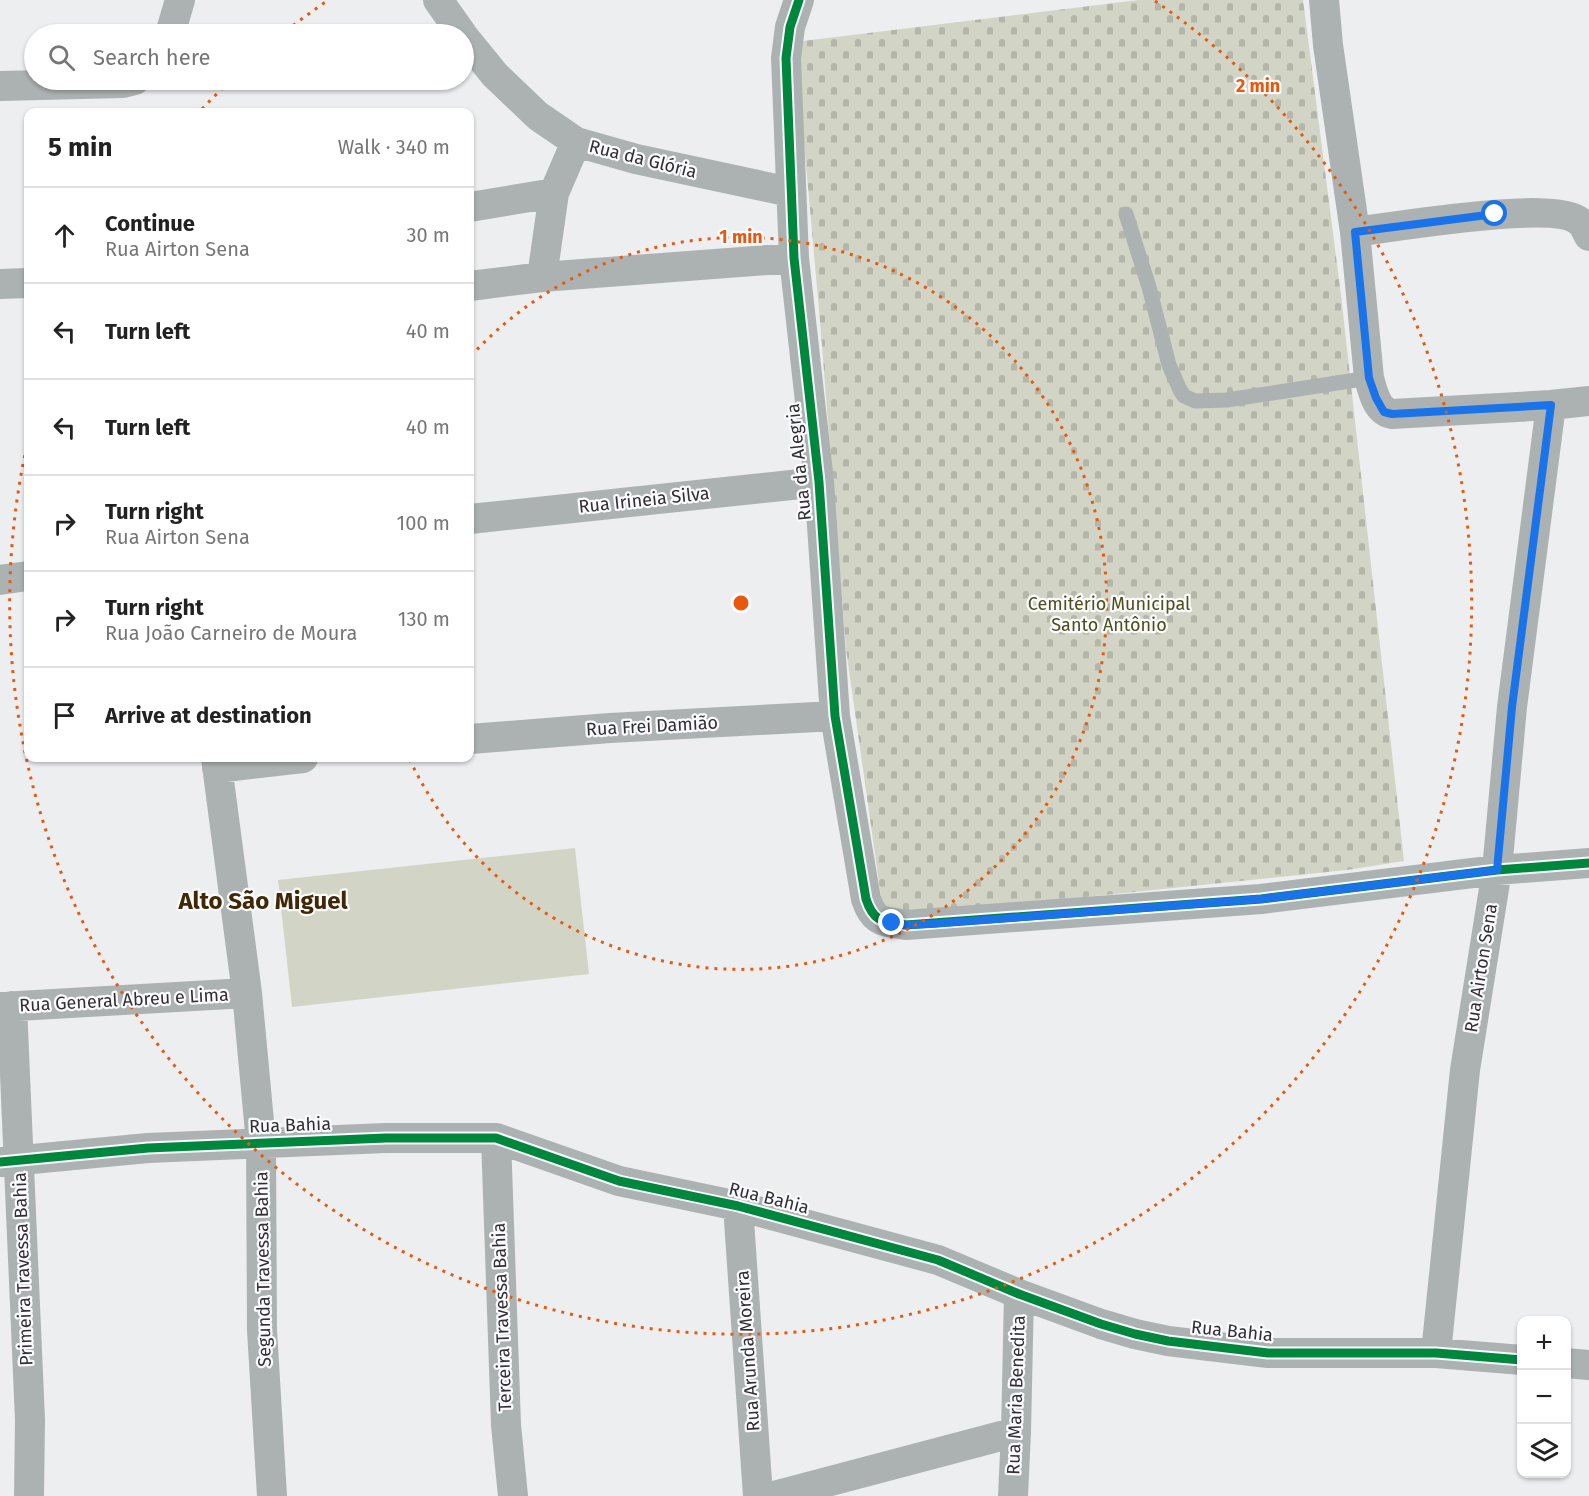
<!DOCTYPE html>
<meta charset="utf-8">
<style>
body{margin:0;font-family:"Fira Sans",sans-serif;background:#f2f2f2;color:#222}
.controls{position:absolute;right:18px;bottom:18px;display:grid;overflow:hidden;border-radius:12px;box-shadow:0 2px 4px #0004}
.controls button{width:54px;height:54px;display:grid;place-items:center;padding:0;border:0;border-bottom:2px solid #e0e0e0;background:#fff;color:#222;font:30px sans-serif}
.stop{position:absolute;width:18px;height:18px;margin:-14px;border:4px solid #1a73e8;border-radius:50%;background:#fff}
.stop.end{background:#1a73e8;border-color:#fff;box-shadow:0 2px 6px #0008}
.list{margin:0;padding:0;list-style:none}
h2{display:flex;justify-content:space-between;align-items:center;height:78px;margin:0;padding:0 24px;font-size:26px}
h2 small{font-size:20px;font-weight:400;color:#767676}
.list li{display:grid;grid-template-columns:39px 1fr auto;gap:18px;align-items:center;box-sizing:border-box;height:96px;padding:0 24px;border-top:2px solid #e0e0e0}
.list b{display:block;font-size:22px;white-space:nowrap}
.list p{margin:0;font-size:20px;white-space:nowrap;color:#767676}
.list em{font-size:20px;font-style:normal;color:#767676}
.icon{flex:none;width:33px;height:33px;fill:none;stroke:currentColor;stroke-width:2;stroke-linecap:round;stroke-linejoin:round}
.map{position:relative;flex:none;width:1589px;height:1496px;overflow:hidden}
.search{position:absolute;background:#fff;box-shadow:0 2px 4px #0004;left:24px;top:24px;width:450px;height:66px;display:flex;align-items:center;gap:15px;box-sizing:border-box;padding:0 21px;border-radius:33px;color:#767676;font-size:22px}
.panel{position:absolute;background:#fff;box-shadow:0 2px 4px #0004;left:24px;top:108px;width:450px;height:654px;border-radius:12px}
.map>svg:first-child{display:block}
.cemetery{fill:url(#cemetery-stones)}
.pitch{fill:#d2d4c5}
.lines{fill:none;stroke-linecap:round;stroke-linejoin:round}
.lane{stroke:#acb2b1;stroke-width:15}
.street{stroke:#acb2b1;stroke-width:30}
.cycleway-casing{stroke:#fafaff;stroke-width:13}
.cycleway{stroke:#00873e;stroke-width:9}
.route{stroke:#1a73e8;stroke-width:8}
.ring{fill:none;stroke:#e8590c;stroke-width:3;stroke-dasharray:3 6}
.labels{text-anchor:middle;stroke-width:4.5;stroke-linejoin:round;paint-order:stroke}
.street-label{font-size:18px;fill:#303032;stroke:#fafaff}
.park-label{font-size:18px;fill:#4b5017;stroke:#fafaff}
.district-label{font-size:24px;font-weight:bold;fill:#3f2803;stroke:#fafaff}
.centre{fill:#e8590c;stroke:#fafaff;stroke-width:3}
.ring-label{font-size:18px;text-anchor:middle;font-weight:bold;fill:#e8590c;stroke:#fafaff;stroke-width:4.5;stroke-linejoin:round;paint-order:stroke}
</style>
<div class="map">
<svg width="1589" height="1496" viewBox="0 0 1589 1496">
<defs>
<pattern id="cemetery-stones" width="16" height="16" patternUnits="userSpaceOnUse" patternTransform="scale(1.5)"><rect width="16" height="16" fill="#d2d4c5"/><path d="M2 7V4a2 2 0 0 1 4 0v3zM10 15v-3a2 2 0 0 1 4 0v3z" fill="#b5b6aa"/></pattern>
</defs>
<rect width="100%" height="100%" fill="#edeef0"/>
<path class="cemetery" d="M1139 0H1303L1341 295 1404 861 1347 870 884 918 846 649 820 321 795 42Z"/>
<path class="pitch" d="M575 848 589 974 292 1007 278 880Z"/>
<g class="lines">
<path class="lane" d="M1126 214 1149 287 1169 365 1180 390 1184 396 1195 401 1227 400 1369 378"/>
<path class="street" d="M438 0 462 34
M799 0 790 27 786 58 794 258 819 482 835 716 866 899C874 923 883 921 906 925L1261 899 1497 870 1589 863
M1324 0 1328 45 1355 232 1369 378C1373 391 1376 411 1392 414L1551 405 1589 401
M170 34 180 0
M464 37 495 75 538 116 576 142 636 159 790 192
M0 86 123 83 135 80
M470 207 554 193
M1355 232C1393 227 1553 200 1579 221 1584 224 1586 231 1589 236
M542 277 554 193 576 142
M0 284 28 283
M470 286 542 277 794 258
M470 519 819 482
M0 580 28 576
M470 739 610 728 835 716
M216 758 247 993 261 1143 262 1330 272 1496
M217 768 303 758
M12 1006 30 1420 29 1496
M0 1007 247 993
M496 1138 506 1425 513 1496
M0 1162 148 1148 386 1138H496L619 1181 738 1206 938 1260 1019 1294 1101 1324 1135 1334 1168 1341 1268 1353H1436L1522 1360
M738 1206 758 1496
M1436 1353 1465 1070 1497 870 1512 707 1551 405
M1566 1363 1589 1365
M774 1496 1016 1432
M1013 1496 1016 1432 1019 1294"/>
<defs>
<path id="cycleway" d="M799 0 790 27 786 58 794 258 819 482 835 716 866 899C874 923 883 921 906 925L1261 899 1497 870 1589 863
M0 1162 148 1148 386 1138H496L619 1181 738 1206 938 1260 1019 1294 1101 1324 1135 1334 1168 1341 1268 1353H1436L1522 1360"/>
</defs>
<use href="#cycleway" class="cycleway-casing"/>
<use href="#cycleway" class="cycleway"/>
</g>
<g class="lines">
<path class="route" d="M892 923 906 925 931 924 1261 899 1497 870 1512 707 1551 405 1392 414 1384 412 1376 398 1369 378 1355 232 1495 214"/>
</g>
<g class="ring">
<path d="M471 356A366 366 0 1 1 409 758"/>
<path d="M202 109A731 731 0 0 1 229 82M286 31A731 731 0 0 1 327 1M1155 1A731 731 0 1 1 27 445"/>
</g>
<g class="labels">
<g class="street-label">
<text transform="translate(643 159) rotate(14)" y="6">Rua da Glória</text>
<text transform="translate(799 462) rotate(-96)" y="6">Rua da Alegria</text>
<text transform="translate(644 500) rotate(-6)" y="6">Rua Irineia Silva</text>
<text transform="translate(652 726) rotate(-3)" y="6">Rua Frei Damião</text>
<text transform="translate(1481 968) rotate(-81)" y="6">Rua Airton Sena</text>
<text transform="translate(124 1000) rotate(-3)" y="6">Rua General Abreu e Lima</text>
<text transform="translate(290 1125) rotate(-2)" y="6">Rua Bahia</text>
<text transform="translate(769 1198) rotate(14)" y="6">Rua Bahia</text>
<text transform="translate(23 1269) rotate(-92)" y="6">Primeira Travessa Bahia</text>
<text transform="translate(263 1269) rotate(-91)" y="6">Segunda Travessa Bahia</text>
<text transform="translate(502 1317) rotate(-92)" y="6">Terceira Travessa Bahia</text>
<text transform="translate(1232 1331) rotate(6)" y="6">Rua Bahia</text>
<text transform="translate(748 1351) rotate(-94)" y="6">Rua Arunda Moreira</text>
<text transform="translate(1016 1395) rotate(-88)" y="6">Rua Maria Benedita</text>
</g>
<g class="park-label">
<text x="1109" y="610">Cemitério Municipal<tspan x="1109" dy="21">Santo Antônio</tspan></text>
</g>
<g class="district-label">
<text x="263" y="909">Alto São Miguel</text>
</g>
</g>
<circle cx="741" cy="603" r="9" class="centre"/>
<g class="ring-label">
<text x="1258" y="92">2 min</text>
<text x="741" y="243">1 min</text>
</g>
</svg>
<div class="controls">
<button>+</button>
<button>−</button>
<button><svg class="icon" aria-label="layers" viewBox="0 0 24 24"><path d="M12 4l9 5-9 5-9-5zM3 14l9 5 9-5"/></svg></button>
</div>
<div class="stop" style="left:1495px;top:214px"></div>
<div class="stop end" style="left:892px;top:923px"></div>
<div class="search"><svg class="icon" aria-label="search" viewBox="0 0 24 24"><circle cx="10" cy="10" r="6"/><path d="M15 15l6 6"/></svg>Search here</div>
<section class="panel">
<h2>5 min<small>Walk · 340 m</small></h2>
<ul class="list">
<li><svg class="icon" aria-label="ahead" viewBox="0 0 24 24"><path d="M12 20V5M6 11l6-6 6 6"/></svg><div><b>Continue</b><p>Rua Airton Sena</p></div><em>30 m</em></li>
<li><svg class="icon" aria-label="left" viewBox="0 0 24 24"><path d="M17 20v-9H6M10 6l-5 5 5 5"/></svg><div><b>Turn left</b></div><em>40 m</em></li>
<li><svg class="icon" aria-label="left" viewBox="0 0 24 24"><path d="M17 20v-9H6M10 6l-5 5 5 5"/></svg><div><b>Turn left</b></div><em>40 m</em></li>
<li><svg class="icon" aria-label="right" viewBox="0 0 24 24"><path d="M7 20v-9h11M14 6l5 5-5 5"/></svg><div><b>Turn right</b><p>Rua Airton Sena</p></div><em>100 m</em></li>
<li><svg class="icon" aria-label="right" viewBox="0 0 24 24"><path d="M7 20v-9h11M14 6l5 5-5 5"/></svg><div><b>Turn right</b><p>Rua João Carneiro de Moura</p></div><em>130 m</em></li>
<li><svg class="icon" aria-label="arrive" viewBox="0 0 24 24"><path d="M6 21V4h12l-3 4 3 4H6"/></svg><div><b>Arrive at destination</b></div></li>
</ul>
</section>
</div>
